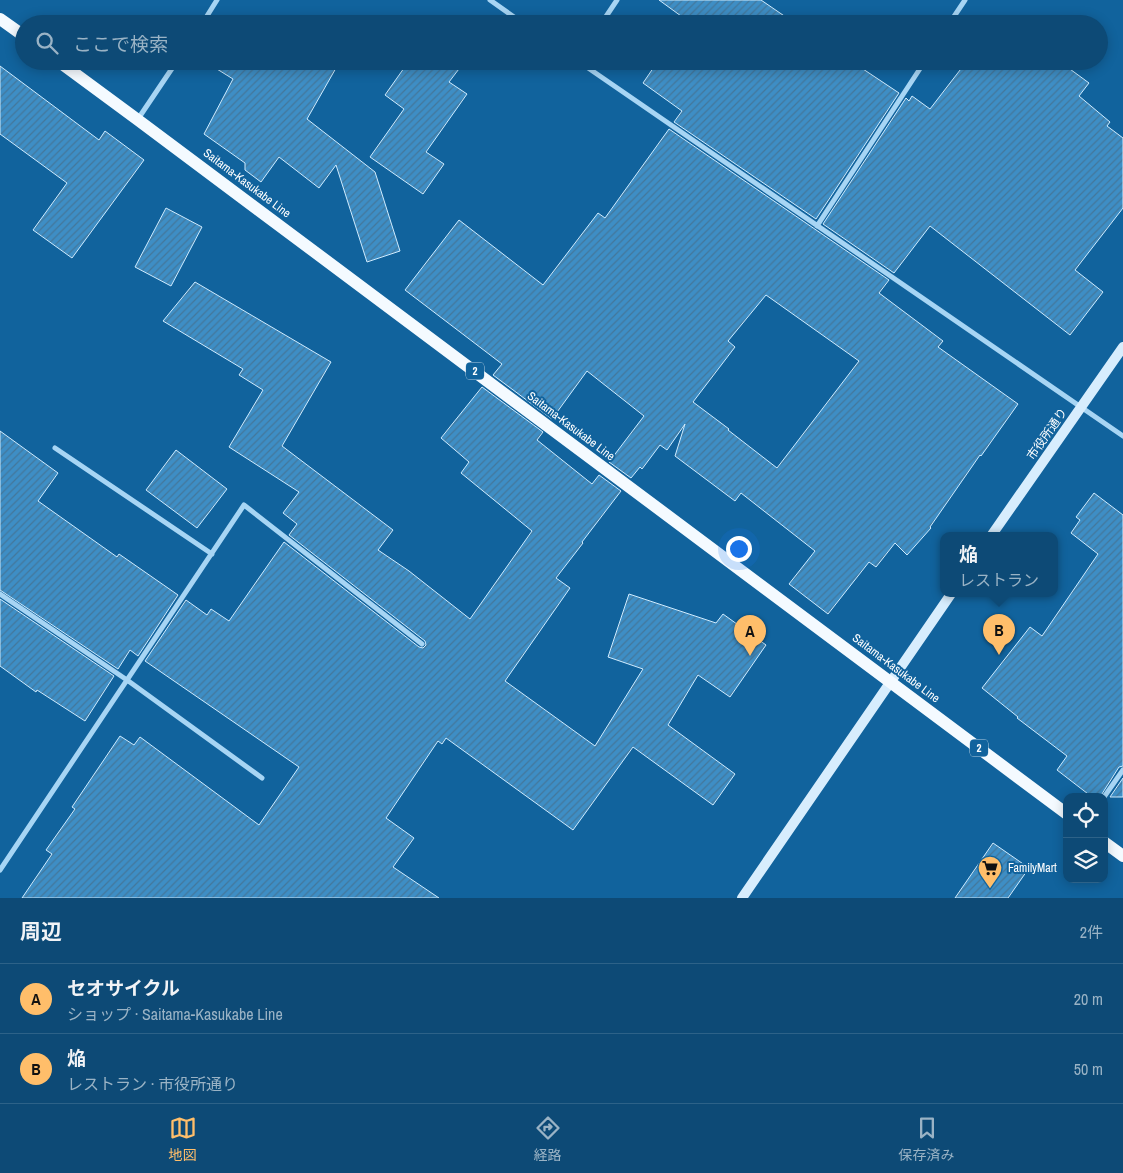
<!DOCTYPE html>
<html lang="ja">
<meta charset="utf-8">
<style>
body{margin:0;font-family:"Archivo Narrow","Noto Sans JP",sans-serif;background:#1b547e;color:#f1f3f6}
.controls{position:absolute;right:15px;bottom:15px;display:grid;overflow:hidden;border-radius:10px;box-shadow:0 2px 12px #0003}
.controls button{width:45px;height:45px;display:grid;place-items:center;padding:0;border:0;border-bottom:1px solid #2d6288;background:#0d4a76;color:#f1f3f6;font:25px sans-serif}
.you{position:absolute;left:738px;top:548px;width:18px;height:18px;margin:-12px;border:4px solid #fff;border-radius:50%;background:#1a73e8;box-shadow:0 0 0 8px #1a73e833}
.badge{display:grid;place-items:center;width:32px;height:32px;border-radius:50%;background:#ffbe6a;color:#111;font-size:16px;font-weight:700}
.pin{position:absolute;translate:-50% -41px;filter:drop-shadow(0 1px 2px #0008)}
.pin::after{content:'';position:absolute;top:26px;width:18px;height:15px;background:inherit;clip-path:polygon(0 0,100% 0,50% 100%)}
.popup{position:absolute;left:940px;top:532px;width:118px;height:65px;box-sizing:border-box;display:grid;place-content:center;border-radius:10px;background:#0d4a76;filter:drop-shadow(0 1px 4px #0005);font-size:16px;white-space:nowrap;color:#9ab3c5}
.popup b{font-size:19px;color:#f1f3f6}
.popup::after{content:'';position:absolute;left:50%;top:100%;margin-left:-10px;border:10px solid transparent;border-top-color:#0d4a76}
.list{margin:0;padding:0;list-style:none}
h2{display:flex;justify-content:space-between;align-items:center;height:65px;margin:0;padding:0 20px;font-size:21px}
h2 small{font-size:16px;font-weight:400;color:#9ab3c5}
.list li{display:grid;grid-template-columns:32px 1fr auto;gap:15px;align-items:center;box-sizing:border-box;height:70px;padding:0 20px;border-top:1px solid #2d6288}
.list b{display:block;font-size:19px;white-space:nowrap}
.list p{margin:0;font-size:16px;white-space:nowrap;color:#9ab3c5}
.list em{font-size:16px;font-style:normal;color:#9ab3c5}
.icon{flex:none;width:28px;height:28px;fill:none;stroke:currentColor;stroke-width:2;stroke-linecap:round;stroke-linejoin:round}
.map{position:relative;flex:none;width:1123px;height:898px;overflow:hidden}
.search{position:absolute;background:#0d4a76;box-shadow:0 2px 12px #0003;left:15px;right:15px;top:15px;height:55px;display:flex;align-items:center;gap:12px;box-sizing:border-box;padding:0 18px;border-radius:28px;color:#9ab3c5;font-size:19px}
.sheet{height:205px;background:#0d4a76}
nav{display:flex;justify-content:space-around;align-items:center;box-sizing:border-box;height:70px;border-top:1px solid #2d6288;background:#0d4a76;font-size:14px;color:#9ab3c5}
nav a{display:grid;justify-items:center;gap:2px}
nav .on{color:#ffbe6a}
.map>svg:first-child{display:block}
.building{fill:url(#building-hatch);stroke:#cfebfe;fill-rule:evenodd}
.lines{fill:none;stroke-linecap:round;stroke-linejoin:round}
.street{stroke:#a7d5f4;stroke-width:5}
.secondary{stroke:#d7edfd;stroke-width:10}
.primary{stroke:#f4faff;stroke-width:12}
.labels{text-anchor:middle;stroke-width:4;stroke-linejoin:round;paint-order:stroke}
.shield{fill:#11639d;stroke:#b8d0e2;stroke-width:1}
.shield-label{font-size:11px;font-weight:bold;fill:#fff}
.street-label{font-size:12px;fill:#fff;stroke:#11639d}
.poi-label{font-size:12px;fill:#fff;stroke:#11639d;text-anchor:start}
</style>
<div class="map">
<svg width="1123" height="898" viewBox="0 0 1123 898">
<defs>
<pattern id="building-hatch" width="6" height="6" patternUnits="userSpaceOnUse" patternTransform="scale(1.25)"><rect width="6" height="6" fill="#3e8ec5"/><path d="M-1 1l2-2M0 6l6-6M5 7l2-2" fill="none" stroke="#43779b"/></pattern>
</defs>
<rect width="100%" height="100%" fill="#11639d"/>
<path class="building" d="M659 0H761L796 24H692Z
M204 61H340L307 119 375 172 400 251 367 262 336 165 319 188 279 157 261 182 245 170V163L204 134 233 79Z
M409 61H465L449 82 467 94 426 152 444 164 423 194 370 157 404 109 385 95Z
M658 61H851L899 93 816 219 674 122 682 111 643 83Z
M967 61H1059L1089 83 1079 96 1110 122 1107 126 1123 138V208L1075 270 1103 292 1070 335 930 226 894 273 823 224 906 98 909 101 912 96 930 109Z
M0 66 99 140 105 131 144 160 72 258 33 230 67 183 0 134Z
M669 129 889 280 879 293 943 341 938 347 1018 404 981 456 980 455 930 527 931 528 907 555 895 543 876 567 869 562 828 614 789 584 815 551 741 493 735 501 675 456 685 424 667 450 660 445 642 469 640 467 631 478 609 462 644 416 587 371 552 419 493 375 502 364 405 290 459 220 543 285 598 213 605 218ZM766 295 859 361 777 468 728 430 729 429 693 402 735 347 728 341Z
M166 208 202 227 171 286 135 267Z
M195 282 331 362 282 446 393 530 378 550 409 571 470 619 532 531 461 473 469 462 441 438 482 387 543 432 537 440 592 484 599 475 621 491 582 542 583 543 556 578 570 588 505 681 595 746 643 669 608 657 629 594 716 623 723 614 766 645 730 697 698 675 668 725 735 774 713 805 633 747 573 830 446 738 442 744 438 741 386 818 414 838 393 867 439 898H22L52 854 46 850 75 809 72 807 120 736 134 745 140 737 259 825 299 767 145 661 186 600 207 615 211 609 229 621 284 542 419 647 423 648 426 645 425 641 289 535 297 524 283 513 299 492 229 447 263 390 239 375 243 369 163 321Z
M0 431 58 473 38 501 117 557 119 554 178 595 138 656 130 650 118 669 0 590Z
M176 450 227 489 197 528 146 490Z
M1094 493 1123 515V766L1119 767 1100 797H1092L1057 770 1067 756 1017 718 1018 717 982 688 1030 627 1042 636 1098 554 1071 533 1080 520 1076 517Z
M0 599 114 676 85 721 37 690 36 692 0 666Z
M1123 778V797H1110Z
M993 843 1029 868 1008 898H955Z"/>
<g class="lines">
<path class="street" d="M490 0 524 24
M202 24 217 0
M601 24 617 0
M949 24 965 0
M578 61 1123 436
M138 119 177 61
M817 226 925 61
M55 448 212 554
M0 594 127 680 262 778
M1104 797 1123 770
M0 870 244 505 422 644"/>
<path class="secondary" d="M991 536 1123 347
M742 898 951 594"/>
<path class="primary" d="M0 19 24 36
M58 61 138 120 1067 814
M1104 842 1123 856"/>
</g>
<defs>
<symbol id="supermarket-pin" viewBox="-11 -11 22 30"><path d="M0 17L-7.5 6A9.5 9.5 0 1 1 7.5 6Z" fill="#ffbe6a" stroke="#11639d"/><path d="M-6-5.5h2.5l.6 2H6L4.5 2H-2.5L-4.4-4H-6ZM-1.5 3.2a1.3 1.3 0 1 0 .1 0ZM3 3.2a1.3 1.3 0 1 0 .1 0Z" fill="#111"/></symbol>
</defs>
<g fill-rule="evenodd">
<use href="#supermarket-pin" x="976" y="854" width="28" height="38"/>
</g>
<g class="labels">
<g class="shield">
<rect x="466" y="362.5" width="18" height="17" rx="4"/>
<rect x="970" y="739.5" width="18" height="17" rx="4"/>
</g>
<g class="shield-label">
<text x="475" y="375">2</text>
<text x="979" y="752">2</text>
</g>
<g class="street-label">
<text transform="translate(247 183) rotate(37)" y="4">Saitama-Kasukabe Line</text>
<text transform="translate(571 426) rotate(37)" y="4">Saitama-Kasukabe Line</text>
<text transform="translate(1047 434) rotate(-55)" y="4">市役所通り</text>
<text transform="translate(896 668) rotate(37)" y="4">Saitama-Kasukabe Line</text>
</g>
<g class="poi-label">
<text x="1008" y="872">FamilyMart</text>
</g>
</g>
</svg>
<div class="controls">
<button><svg class="icon" aria-label="locate" viewBox="0 0 24 24"><circle cx="12" cy="12" r="6"/><path d="M12 2v4M12 18v4M2 12h4M18 12h4"/></svg></button>
<button><svg class="icon" aria-label="layers" viewBox="0 0 24 24"><path d="M12 4l9 5-9 5-9-5zM3 14l9 5 9-5"/></svg></button>
</div>
<div class="you"></div>
<div class="pin badge" style="left:750px;top:656px">A</div>
<div class="pin badge" style="left:999px;top:655px">B</div>
<div class="popup"><b>焔</b>レストラン</div>
<div class="search"><svg class="icon" aria-label="search" viewBox="0 0 24 24"><circle cx="10" cy="10" r="6"/><path d="M15 15l6 6"/></svg>ここで検索</div>
</div>
<section class="sheet">
<h2>周辺<small>2件</small></h2>
<ul class="list">
<li><span class="badge">A</span><div><b>セオサイクル</b><p>ショップ · Saitama-Kasukabe Line</p></div><em>20 m</em></li>
<li><span class="badge">B</span><div><b>焔</b><p>レストラン · 市役所通り</p></div><em>50 m</em></li>
</ul>
</section>
<nav>
<a class="on"><svg class="icon" aria-label="map" viewBox="0 0 24 24"><path d="M3 6l6-2 6 2 6-2v14l-6 2-6-2-6 2zM9 4v14M15 6v14"/></svg>地図</a>
<a><svg class="icon" aria-label="directions" viewBox="0 0 24 24"><path d="M12 3l9 9-9 9-9-9zM9 14v-3h6M13 9l2 2-2 2"/></svg>経路</a>
<a><svg class="icon" aria-label="saved" viewBox="0 0 24 24"><path d="M7 4h10v16l-5-4-5 4z"/></svg>保存済み</a>
</nav>
